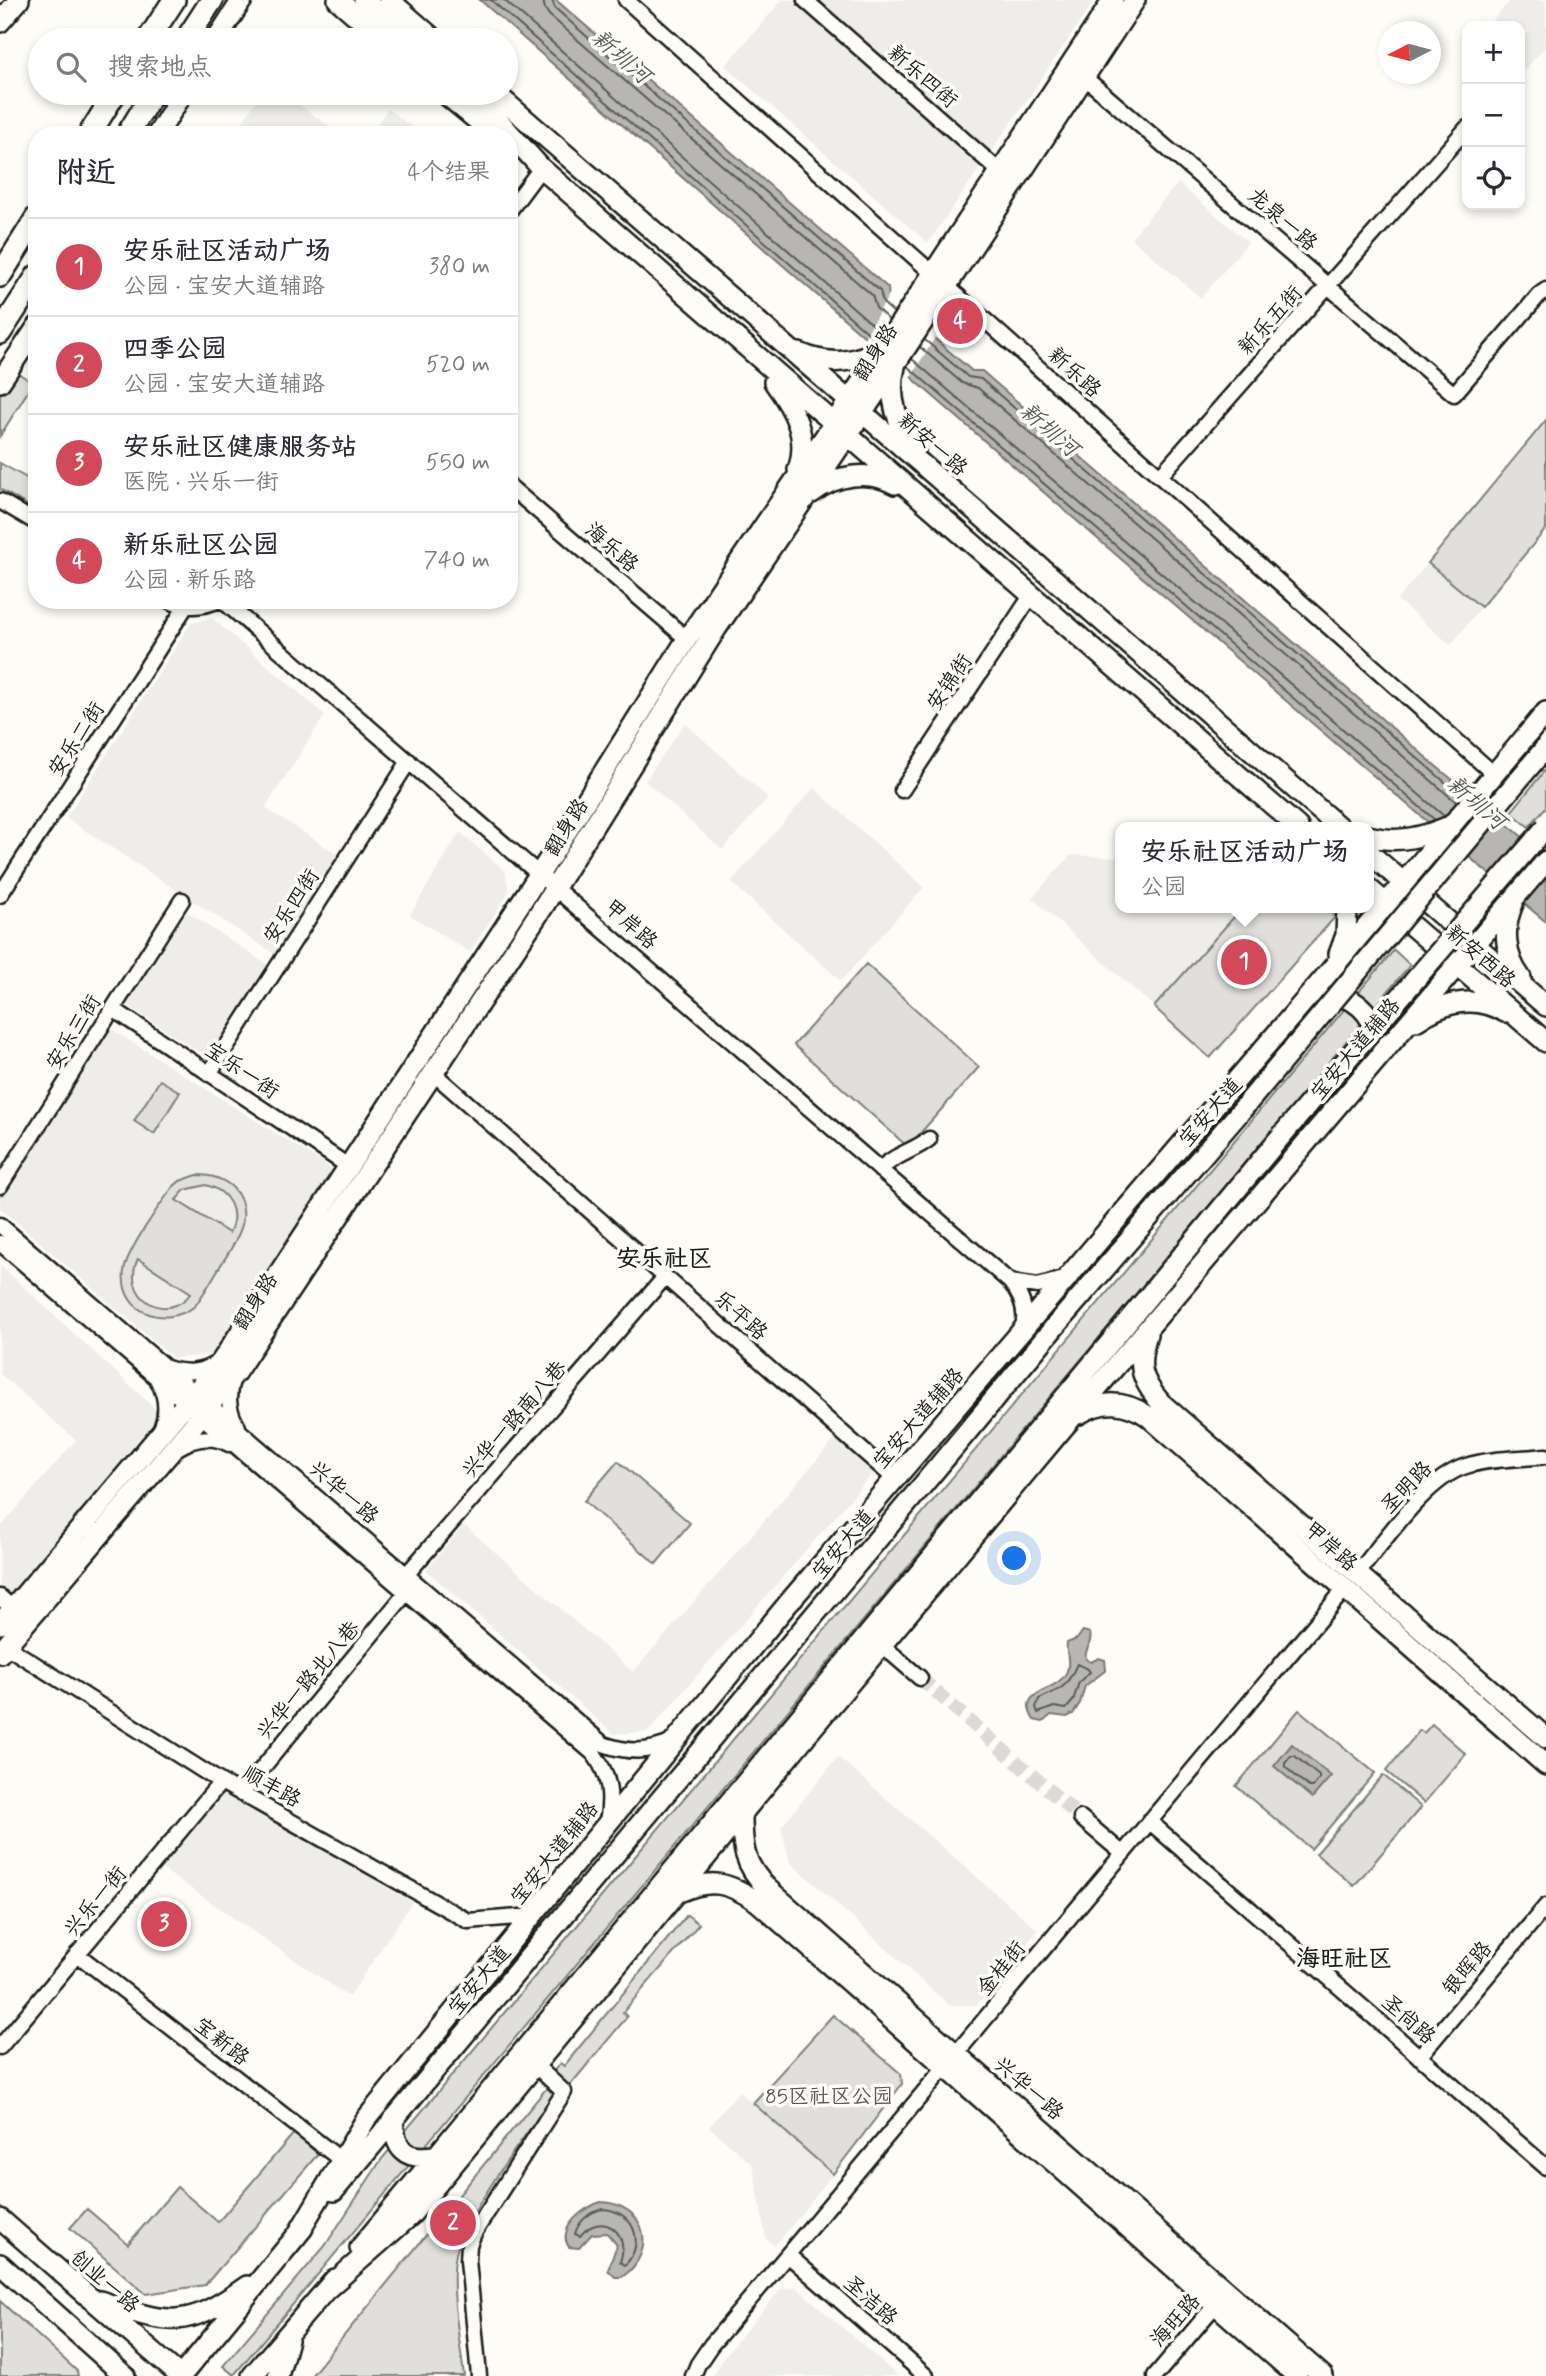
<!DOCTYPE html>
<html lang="zh">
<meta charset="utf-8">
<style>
body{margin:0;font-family:Mynerve,"LXGW WenKai TC",sans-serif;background:#f7f7f7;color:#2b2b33}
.controls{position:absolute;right:21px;top:21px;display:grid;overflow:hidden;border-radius:14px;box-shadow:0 4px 10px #0003}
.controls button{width:63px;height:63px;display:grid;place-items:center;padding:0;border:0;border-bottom:2px solid #e1e1e2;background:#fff;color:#2b2b33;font:35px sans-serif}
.compass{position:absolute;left:1378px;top:21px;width:63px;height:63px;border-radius:50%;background:#fff;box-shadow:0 4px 10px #0003;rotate:264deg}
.you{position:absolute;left:1015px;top:1559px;width:24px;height:24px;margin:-18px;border:5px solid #fff;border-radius:50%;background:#1a73e8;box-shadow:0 0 0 10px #1a73e833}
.badge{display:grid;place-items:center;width:46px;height:46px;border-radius:50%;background:#d1495b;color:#fff;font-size:23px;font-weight:700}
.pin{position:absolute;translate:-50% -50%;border:4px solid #fff;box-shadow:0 2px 7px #0006}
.popup{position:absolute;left:1115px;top:822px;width:259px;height:91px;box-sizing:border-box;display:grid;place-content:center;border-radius:14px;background:#fff;filter:drop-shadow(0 2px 5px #0005);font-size:23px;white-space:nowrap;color:#7c7c81}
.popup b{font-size:26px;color:#2b2b33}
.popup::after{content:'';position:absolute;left:50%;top:100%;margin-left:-14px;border:14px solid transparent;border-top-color:#fff}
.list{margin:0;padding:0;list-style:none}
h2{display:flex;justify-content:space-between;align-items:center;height:91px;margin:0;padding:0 28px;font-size:30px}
h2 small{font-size:23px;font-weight:400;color:#7c7c81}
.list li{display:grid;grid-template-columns:46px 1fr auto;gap:21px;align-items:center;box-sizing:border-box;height:98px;padding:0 28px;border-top:2px solid #e1e1e2}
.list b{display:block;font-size:26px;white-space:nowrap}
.list p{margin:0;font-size:23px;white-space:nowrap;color:#7c7c81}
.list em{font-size:23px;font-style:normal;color:#7c7c81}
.icon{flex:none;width:38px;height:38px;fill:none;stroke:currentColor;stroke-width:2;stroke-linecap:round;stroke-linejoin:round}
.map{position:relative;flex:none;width:1546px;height:2376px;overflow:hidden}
.search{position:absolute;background:#fff;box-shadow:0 4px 10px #0003;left:28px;top:28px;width:490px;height:77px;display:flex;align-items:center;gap:18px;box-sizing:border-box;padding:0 24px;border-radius:38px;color:#7c7c81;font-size:26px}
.panel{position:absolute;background:#fff;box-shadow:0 4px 10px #0003;left:28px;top:126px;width:490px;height:483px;border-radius:28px}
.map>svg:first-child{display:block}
.built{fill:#eeede9}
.green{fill:#e0dfdb;stroke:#7e7e7c;stroke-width:2;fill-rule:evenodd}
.water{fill:#b7b6b2;stroke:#797876;stroke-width:2}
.pier{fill:#fdfcf7}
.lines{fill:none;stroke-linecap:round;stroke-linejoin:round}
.shore{stroke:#5a5a58;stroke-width:2}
.minor-tunnel{stroke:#dbdad6;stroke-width:14;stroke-dasharray:14 7;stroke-linecap:butt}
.minor-casing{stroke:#1c1c1c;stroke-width:19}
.major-casing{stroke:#1c1c1c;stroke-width:24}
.highway-casing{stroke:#1c1c1c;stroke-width:26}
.minor{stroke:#fdfcf7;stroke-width:14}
.major{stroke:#fdfcf7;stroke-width:19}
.highway{stroke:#fdfcf7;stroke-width:21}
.major-bridge-casing{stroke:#1c1c1c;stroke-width:24;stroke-linecap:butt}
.major-bridge{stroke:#fdfcf7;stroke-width:19}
.labels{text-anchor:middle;stroke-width:7;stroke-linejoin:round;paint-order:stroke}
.street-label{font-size:21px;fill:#1c1c1c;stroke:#fdfcf7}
.park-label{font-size:21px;fill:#575655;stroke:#fdfcf7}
.water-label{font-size:23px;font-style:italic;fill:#5a5a58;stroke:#fdfcf7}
.quarter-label{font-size:24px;font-weight:bold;fill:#1c1c1c;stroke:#fdfcf7}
</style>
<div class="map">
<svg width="1546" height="2376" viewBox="0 0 1546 2376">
<rect width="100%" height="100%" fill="#fdfcf7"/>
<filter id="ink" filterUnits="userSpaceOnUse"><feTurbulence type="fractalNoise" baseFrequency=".0143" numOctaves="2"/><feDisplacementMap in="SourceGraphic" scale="14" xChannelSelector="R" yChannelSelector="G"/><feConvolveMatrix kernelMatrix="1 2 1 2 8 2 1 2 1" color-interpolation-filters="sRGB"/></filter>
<g filter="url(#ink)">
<path class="built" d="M782 0H1091L1094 2 928 243 725 66Z
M1511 0H1546V46L1525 70 1520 65V26H1487Z
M261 93H282L342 135H234Z
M388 109 423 135H369Z
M1178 183 1248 242 1201 298 1131 238Z
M1428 563 1481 607 1451 645 1397 600Z
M212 618 325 715 265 808 340 856 276 955 66 818 191 623Z
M685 723 768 798 722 850 645 781Z
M814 788 924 887 841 981 731 882Z
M460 832 505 871 509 892 470 952 410 915Z
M1071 855 1120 858V908H1220L1232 919 1154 1007 1032 898Z
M187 912 268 965 208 1058 126 1004Z
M111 1029 334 1170 213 1355 173 1358 0 1208V1194Z
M0 1265 164 1417 10 1597 0 1588V1528L76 1440 0 1374Z
M835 1439 873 1473 648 1732 614 1734 426 1570 464 1525 633 1672Z
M838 1757 1038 1930 977 2005 950 2006 790 1862 781 1827Z
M222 1792 412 1902 349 1997 161 1868Z
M739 2091 833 2174 775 2246 766 2239 753 2165 709 2127Z
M796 2287 898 2376H713L722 2359 781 2289Z"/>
<path class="green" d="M15 371 33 383 0 436V394Z
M1546 420V529L1481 607 1428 563Z
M0 463 37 484V511L0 489Z
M1546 769V807L1529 827 1511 812Z
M1242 908H1325L1335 917 1210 1058 1154 1007Z
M1394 950 1410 965 234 2375 223 2366 325 2246 381 2160Z
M866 964 979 1067 908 1147 794 1045Z
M160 1080 180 1092 154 1134 134 1121Z
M197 1175C211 1175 223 1178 233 1188 257 1215 234 1244 219 1268 211 1281 204 1294 195 1306 165 1329 119 1313 124 1271 126 1252 160 1204 173 1187L180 1181ZM206 1185C229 1191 240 1212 229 1233L176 1200 185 1190ZM138 1259 191 1293C166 1326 120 1296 138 1259Z
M618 1461 690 1523 656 1564 584 1501Z
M1299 1710 1375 1773 1311 1849 1236 1786Z
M1432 1724 1466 1754 1424 1803 1386 1771 1420 1730 1424 1733Z
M1383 1775 1421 1807 1354 1886 1316 1854Z
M687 1915 699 1924 623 2012 627 2017 567 2089 551 2075 560 2063 564 2066Z
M833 2015 901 2074 902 2084 833 2174 753 2103Z
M549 2085 559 2092C530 2127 505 2162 481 2201 472 2217 460 2235 456 2254 449 2287 460 2341 464 2376H311Z
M294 2133 318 2154 205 2285 146 2294 70 2228 87 2209 128 2244 177 2187 218 2222Z
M0 2301 77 2371 78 2376H0Z"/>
<path class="water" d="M480 0H556L888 288 889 299 972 371H982L1437 767 1546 856V922C1187 619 833 310 480 0Z
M1083 1631 1090 1633C1093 1646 1083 1650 1086 1659L1091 1662 1099 1658 1105 1660 1106 1670 1085 1686 1080 1703 1073 1714 1067 1717 1051 1715 1043 1722 1034 1720C1014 1689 1059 1693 1067 1671 1071 1661 1065 1652 1067 1643L1077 1639Z
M1292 1744 1331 1776 1312 1798 1274 1766Z
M601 2202C647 2204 658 2252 622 2277H615L608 2270 617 2245 607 2233 592 2234 579 2248 569 2247C556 2228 585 2206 601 2202Z"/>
<path class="pier" d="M891 291 892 297 936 336 910 378 864 338Z"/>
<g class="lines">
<path class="shore" d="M491 0 874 338
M504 0 881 332
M543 0 545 9 549 15 872 295 876 308 889 320
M552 0 555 8 584 34 880 291 883 303 894 313
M925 340 968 377 981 379 1461 796
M920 347 962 383 978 388 1456 802
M912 359 1444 816
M907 366 1435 820
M1077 1664 1088 1669 1090 1672 1079 1682 1073 1701 1066 1709 1054 1707 1038 1713 1036 1707 1039 1699C1063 1688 1066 1688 1077 1664Z
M1291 1756H1295L1319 1776V1779L1313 1787H1309L1285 1767V1763Z
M602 2209C633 2210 647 2242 625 2265L620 2262C631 2231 601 2210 580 2236L575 2234C578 2222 589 2212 602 2209Z"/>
<path class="minor-tunnel" d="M920 1678 1081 1818"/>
<defs>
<path id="minor" d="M626 0 1495 775
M805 0 1006 177
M1084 77 1454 394 1539 295 1546 290
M509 211 541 168
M1160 476 1467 128
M509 486 687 639
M0 501 37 523
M168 600C183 609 203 607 219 600
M222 600 1010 1282C1022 1296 1028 1312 1022 1330
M902 790 1031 596
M0 895 186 606
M113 1009 348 1166
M432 1072 895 1479
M209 1074 409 761
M880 1170C893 1155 914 1151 929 1139
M0 1186 182 900
M0 1225 603 1744C628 1753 648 1753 673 1742
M0 1243 594 1754C610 1776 612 1796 607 1822
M1010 1282 1038 1286 1067 1278
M167 1368C186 1374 202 1373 218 1362
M232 1380C227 1397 228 1411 238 1427
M158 1381C167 1397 168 1412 161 1429
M179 1447C196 1437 212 1435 229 1444
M1357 1574C1384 1542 1426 1478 1466 1466 1491 1458 1520 1459 1546 1456
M0 1597 13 1609
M6 1646 221 1782 468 1921 532 1916
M883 1646 920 1678
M241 1794 406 1593V1575L665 1277
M1081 1818 1122 1853
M1149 1821 1546 2167
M77 1954 341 2160
M0 2047 221 1782
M1419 2057 1546 1906
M788 2255 926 2376
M479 2376 468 2260 469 2245 474 2233 564 2092 536 2066
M693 2376 698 2364 711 2345C924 2095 1132 1840 1345 1589
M1155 2376 1222 2297"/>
<path id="major" d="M338 0 384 40
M364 0 410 40
M389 0 435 40
M0 22 19 0
M216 40 242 0
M444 93 495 135
M470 93 486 107 541 168 1298 827
M495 93 1339 827
M157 135 183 93
M799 353C828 366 858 364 883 346
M895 367C887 398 898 425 915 450
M0 382 37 327
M774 382C793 408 810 437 798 470
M812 493C835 475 868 469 895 484
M1368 836C1398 844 1424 837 1452 825
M1368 852 1546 1006
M1368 888 1546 1042
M1513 904C1502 929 1505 957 1521 978
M1339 954 1346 935 1347 908
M1324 995C1354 994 1373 1012 1377 1040
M1416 1021C1444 1002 1474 994 1505 1012
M1147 1334C1137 1365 1140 1379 1161 1403L1546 1738
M1079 1414C1103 1399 1125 1401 1148 1416L1546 1765
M0 1624 221 1362 555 850 687 639 849 401 1113 0
M0 1653 190 1429 236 1372 543 907 716 629 884 381 1135 0
M742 1813C742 1847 743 1864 768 1889L1323 2376
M679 1892C712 1878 728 1882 758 1902L1297 2376
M393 2119C395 2149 404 2160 434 2156
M334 2191 1057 1324 1240 1112
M0 2219 180 2376
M296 2237 366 2119 674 1742 791 1600 1325 977 1546 712
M360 2248 1277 1141
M0 2264 125 2376
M328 2288 410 2216 424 2200 814 1726 1063 1428 1546 861
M100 2301C170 2325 185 2330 247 2286
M181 2376 303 2228
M252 2376 335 2279
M278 2376 288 2340"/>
<path id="highway" d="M148 40 174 0
M186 40 212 0
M89 135 115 93
M127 135 153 93
M0 276 37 217
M0 333 37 276"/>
</defs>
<use href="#minor" class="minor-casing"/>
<use href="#major" class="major-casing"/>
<use href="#highway" class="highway-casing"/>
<use href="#minor" class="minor"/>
<use href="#major" class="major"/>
<use href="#highway" class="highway"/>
<defs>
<path id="major-bridge" d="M1240 1112 1546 747
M1277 1141 1546 827"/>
</defs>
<use href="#major-bridge" class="major-bridge-casing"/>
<use href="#major-bridge" class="major-bridge"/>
</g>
</g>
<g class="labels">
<g class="street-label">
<text transform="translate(923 76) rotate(41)" y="7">新乐四街</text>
<text transform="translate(1283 219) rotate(41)" y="7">龙泉一路</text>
<text transform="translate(1270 320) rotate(-48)" y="7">新乐五街</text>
<text transform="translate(875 352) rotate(-57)" y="7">翻身路</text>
<text transform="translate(1075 372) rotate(42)" y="7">新乐路</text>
<text transform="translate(933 444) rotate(41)" y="7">新安一路</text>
<text transform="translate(612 547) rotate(41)" y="7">海乐路</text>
<text transform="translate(949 682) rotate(-56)" y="7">安锦街</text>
<text transform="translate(76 739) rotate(-57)" y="7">安乐二街</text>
<text transform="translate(566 827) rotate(-58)" y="7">翻身路</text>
<text transform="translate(291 906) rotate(-57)" y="7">安乐四街</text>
<text transform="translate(631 924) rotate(41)" y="7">甲岸路</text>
<text transform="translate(1481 956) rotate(41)" y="7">新安西路</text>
<text transform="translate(73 1032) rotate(-58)" y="7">安乐三街</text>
<text transform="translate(1355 1049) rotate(-50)" y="7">宝安大道辅路</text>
<text transform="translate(242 1070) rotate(34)" y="7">宝乐一街</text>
<text transform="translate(1210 1112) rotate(-49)" y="7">宝安大道</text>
<text transform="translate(255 1301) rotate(-57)" y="7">翻身路</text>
<text transform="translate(741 1315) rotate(41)" y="7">乐平路</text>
<text transform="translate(918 1418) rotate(-49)" y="7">宝安大道辅路</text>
<text transform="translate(514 1419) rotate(-49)" y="7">兴华一路南八巷</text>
<text transform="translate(1406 1487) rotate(-46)" y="7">圣明路</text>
<text transform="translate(344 1492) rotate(41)" y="7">兴华一路</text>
<text transform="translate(843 1544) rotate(-50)" y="7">宝安大道</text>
<text transform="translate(1331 1546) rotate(41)" y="7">甲岸路</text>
<text transform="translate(308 1680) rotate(-50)" y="7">兴华一路北八巷</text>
<text transform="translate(272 1786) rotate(29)" y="7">顺丰路</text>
<text transform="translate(554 1853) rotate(-51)" y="7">宝安大道辅路</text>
<text transform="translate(95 1901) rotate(-50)" y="7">兴乐一街</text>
<text transform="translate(1001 1968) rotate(-51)" y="7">金桂街</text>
<text transform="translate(1467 1968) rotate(-50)" y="7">银晖路</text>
<text transform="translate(479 1980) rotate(-50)" y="7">宝安大道</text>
<text transform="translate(1409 2019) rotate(41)" y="7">圣尚路</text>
<text transform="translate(222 2041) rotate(38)" y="7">宝新路</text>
<text transform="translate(1029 2088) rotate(41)" y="7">兴华一路</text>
<text transform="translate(105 2281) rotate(41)" y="7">创业一路</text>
<text transform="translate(871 2300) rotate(41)" y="7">圣洁路</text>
<text transform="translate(1175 2320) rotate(-49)" y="7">海旺路</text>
</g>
<g class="park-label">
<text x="829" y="2103">85区社区公园</text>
</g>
<g class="water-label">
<text transform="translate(622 56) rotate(41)" y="8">新圳河</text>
<text transform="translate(1050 429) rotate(41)" y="8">新圳河</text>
<text transform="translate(1477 802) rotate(41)" y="8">新圳河</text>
</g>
<g class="quarter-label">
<text x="664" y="1266">安乐社区</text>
<text x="1344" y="1966">海旺社区</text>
</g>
</g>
</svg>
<div class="controls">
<button>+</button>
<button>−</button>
<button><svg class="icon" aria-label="locate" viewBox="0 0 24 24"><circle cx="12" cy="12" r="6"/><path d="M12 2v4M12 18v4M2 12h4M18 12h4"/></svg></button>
</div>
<svg class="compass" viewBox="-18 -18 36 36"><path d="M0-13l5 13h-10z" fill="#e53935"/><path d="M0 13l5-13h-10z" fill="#7c7c81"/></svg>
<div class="you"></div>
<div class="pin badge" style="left:1244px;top:962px">1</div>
<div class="popup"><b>安乐社区活动广场</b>公园</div>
<div class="pin badge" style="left:453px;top:2223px">2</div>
<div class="pin badge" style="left:164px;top:1924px">3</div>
<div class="pin badge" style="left:960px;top:321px">4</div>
<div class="search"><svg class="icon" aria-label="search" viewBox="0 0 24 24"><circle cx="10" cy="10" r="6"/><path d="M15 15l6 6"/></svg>搜索地点</div>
<section class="panel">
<h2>附近<small>4个结果</small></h2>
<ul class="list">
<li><span class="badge">1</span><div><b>安乐社区活动广场</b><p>公园 · 宝安大道辅路</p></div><em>380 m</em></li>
<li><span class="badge">2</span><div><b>四季公园</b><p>公园 · 宝安大道辅路</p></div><em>520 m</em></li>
<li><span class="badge">3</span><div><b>安乐社区健康服务站</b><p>医院 · 兴乐一街</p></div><em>550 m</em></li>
<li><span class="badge">4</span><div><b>新乐社区公园</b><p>公园 · 新乐路</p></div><em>740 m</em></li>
</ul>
</section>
</div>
